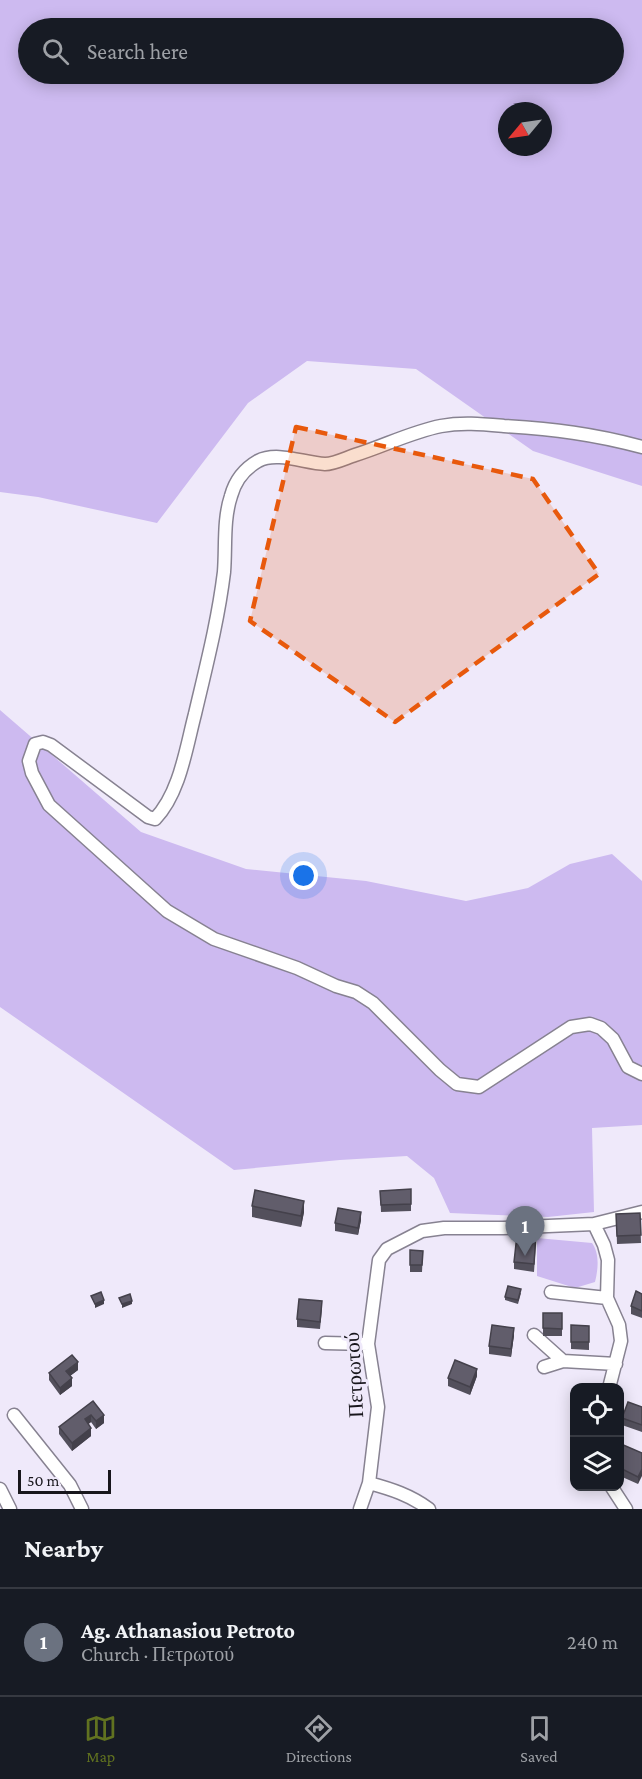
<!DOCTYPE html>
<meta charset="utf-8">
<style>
body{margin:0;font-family:"Crimson Pro",serif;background:#20242c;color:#f1f3f6}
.controls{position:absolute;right:18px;bottom:18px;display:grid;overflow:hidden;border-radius:12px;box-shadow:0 3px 15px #0003}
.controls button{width:54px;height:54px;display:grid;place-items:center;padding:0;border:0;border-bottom:2px solid #363941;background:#171b24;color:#f1f3f6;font:30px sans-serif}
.compass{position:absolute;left:498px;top:102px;width:54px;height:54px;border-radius:50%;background:#171b24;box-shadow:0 3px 15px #0003;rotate:241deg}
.scale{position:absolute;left:18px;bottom:15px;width:93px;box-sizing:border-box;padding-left:6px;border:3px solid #18161c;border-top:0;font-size:16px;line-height:21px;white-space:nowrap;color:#18161c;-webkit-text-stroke:4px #efe9fa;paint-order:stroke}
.you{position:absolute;left:304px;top:876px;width:21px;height:21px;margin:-15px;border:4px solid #fff;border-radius:50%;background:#1a73e8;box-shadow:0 0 0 9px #1a73e833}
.badge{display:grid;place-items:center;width:39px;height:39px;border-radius:50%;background:#617220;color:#fff;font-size:20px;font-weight:700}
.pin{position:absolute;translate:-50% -50px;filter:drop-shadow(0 2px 3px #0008)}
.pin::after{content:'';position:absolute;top:32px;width:21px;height:18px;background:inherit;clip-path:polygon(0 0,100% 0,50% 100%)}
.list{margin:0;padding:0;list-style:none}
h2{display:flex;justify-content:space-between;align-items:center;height:78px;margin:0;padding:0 24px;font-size:26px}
h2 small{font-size:20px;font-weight:400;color:#9ea1a6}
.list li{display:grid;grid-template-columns:39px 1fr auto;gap:18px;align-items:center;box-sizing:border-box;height:108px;padding:0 24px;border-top:2px solid #363941}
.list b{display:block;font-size:22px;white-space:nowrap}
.list p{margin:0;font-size:20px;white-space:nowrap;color:#9ea1a6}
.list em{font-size:20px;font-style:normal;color:#9ea1a6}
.icon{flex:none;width:33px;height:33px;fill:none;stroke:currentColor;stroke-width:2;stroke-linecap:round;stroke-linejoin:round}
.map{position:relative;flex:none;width:642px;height:1509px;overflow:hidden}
.search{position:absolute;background:#171b24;box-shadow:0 3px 15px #0003;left:18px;right:18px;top:18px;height:66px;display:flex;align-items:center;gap:15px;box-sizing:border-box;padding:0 21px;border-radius:33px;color:#9ea1a6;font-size:22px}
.sheet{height:186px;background:#171b24}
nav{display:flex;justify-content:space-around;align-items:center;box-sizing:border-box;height:84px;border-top:2px solid #363941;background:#171b24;font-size:16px;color:#9ea1a6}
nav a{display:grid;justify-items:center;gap:3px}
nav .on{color:#617220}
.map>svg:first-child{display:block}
.green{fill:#cdbaf0;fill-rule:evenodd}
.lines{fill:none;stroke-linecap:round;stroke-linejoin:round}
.minor-casing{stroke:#878291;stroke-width:15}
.minor{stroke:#fff;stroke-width:12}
.wall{fill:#53505c}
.shaded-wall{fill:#44414b}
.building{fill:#615d6b;stroke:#44414b;stroke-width:1.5}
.marked{fill:#e8590c;fill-opacity:0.2;stroke:#e8590c;stroke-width:4.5;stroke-dasharray:12 8;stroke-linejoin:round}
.labels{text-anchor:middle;stroke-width:6;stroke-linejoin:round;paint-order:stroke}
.street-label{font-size:21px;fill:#18161c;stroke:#efe9fa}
</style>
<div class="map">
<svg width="642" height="1509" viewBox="0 0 642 1509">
<rect width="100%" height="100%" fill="#efe9fa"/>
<path class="green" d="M0 0H642V486L533 451 416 369 307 361 248 403 157 523 38 497 0 492ZM28 28H614V74H28ZM507 111H543V147H507Z
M0 710 141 832 246 869 366 881 466 901 528 888 570 864 612 854 642 881V1125L592 1128 594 1212 548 1217 450 1213 434 1178 407 1156 340 1160 234 1170 0 1007Z
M537 1238 592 1243C600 1254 598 1270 595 1282L575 1288 537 1276Z"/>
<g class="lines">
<defs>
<path id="minor" d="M642 447C594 434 553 429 504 426 482 424 462 422 441 426 411 432 384 446 355 455 346 458 334 464 325 464 304 463 277 451 258 461 244 469 235 481 231 496 223 520 226 547 224 572 218 621 206 667 195 714 186 748 180 793 155 819L148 817 51 745 43 742 35 744 29 761 32 773 49 805 167 911 214 939 297 968 336 986 356 992 373 1003 440 1070 457 1084 479 1087 571 1027 590 1024 601 1028 613 1039 628 1067 642 1074
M594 1224 604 1245 608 1260 607 1298 619 1325 621 1341 609 1388
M551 1292 607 1298
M534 1335 563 1361 616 1364
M325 1343 368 1344
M544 1367 563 1361
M14 1415 70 1485 82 1509
M369 1483C391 1489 410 1495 429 1509
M611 1486 626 1509
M0 1489 10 1509
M360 1509 369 1483 378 1407 368 1344 379 1260 387 1249 422 1231 444 1228H503L594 1224 642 1212"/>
</defs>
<use href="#minor" class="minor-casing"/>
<use href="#minor" class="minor"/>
</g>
<path class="wall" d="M411 1189V1211L381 1212 380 1191Z
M252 1206 304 1212 301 1227 252 1217Z
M640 1213 641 1243 617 1244 616 1214Z
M361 1220 358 1235 335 1231V1223Z
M536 1242 534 1272 514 1269V1262Z
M410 1250 423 1251 422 1272H410Z
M521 1293 518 1304 505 1300V1297Z
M642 1294V1318L631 1314V1306Z
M322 1309 320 1329 297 1327V1319Z
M543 1313H562V1336H543Z
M571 1325 589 1326V1350L571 1349Z
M514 1335 511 1357 489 1354V1346Z
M78 1370 70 1376 72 1386 60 1395 49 1380V1373Z
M477 1376 470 1395 448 1386V1378Z
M93 1401 104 1423 96 1429 91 1422 88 1424 91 1436 72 1451 59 1434V1427Z
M642 1407V1432L622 1425V1418Z
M620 1448 642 1453 638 1484 620 1476Z"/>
<path class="shaded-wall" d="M304 1201V1212L301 1227V1216Z
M361 1212V1220L358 1235V1228Z
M104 1300V1304L95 1308V1304Z
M132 1301V1304L122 1308V1304Z
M514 1328V1335L511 1357V1349Z
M78 1362V1370L66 1379V1371Z
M477 1369V1376L470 1395V1387Z
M72 1378V1386L60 1395V1388Z
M91 1415V1422L85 1427V1419Z
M104 1415V1423L96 1429V1421Z
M91 1428V1436L72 1451V1443Z
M642 1469V1476L638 1484V1477Z"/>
<path class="building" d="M411 1189V1204L381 1205 380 1191Z
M255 1190 304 1201 301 1216 252 1206Z
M338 1208 361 1212 358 1228 335 1223Z
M640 1213 641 1235 617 1236 616 1214Z
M536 1234 534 1264 514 1262 517 1235Z
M410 1250 423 1251 422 1265H410Z
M508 1286 521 1289 518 1300 505 1297Z
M636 1291 642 1294V1311L631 1306Z
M101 1292 104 1300 95 1304 91 1296Z
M130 1294 132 1301 122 1304 119 1298Z
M299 1299 322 1301 320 1322 297 1319Z
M543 1313H562V1329L543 1328Z
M492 1325 514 1328 511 1349 489 1346Z
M571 1325 589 1326V1342H571Z
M72 1355 78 1362 66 1371 72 1378 60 1388 49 1373Z
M455 1360 477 1369 470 1387 448 1378Z
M93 1401 104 1415 96 1421 91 1415 85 1419 91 1428 72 1443 59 1427Z
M628 1402 642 1407V1425L622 1418Z
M621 1444 642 1453V1469L638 1477 620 1468V1448Z"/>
<path class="marked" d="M296 427 533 479 599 574 395 722 250 621Z"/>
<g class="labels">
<g class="street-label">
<text transform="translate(354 1375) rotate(-93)" y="7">Πετρωτού</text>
</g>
</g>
</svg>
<div class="controls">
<button><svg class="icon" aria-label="locate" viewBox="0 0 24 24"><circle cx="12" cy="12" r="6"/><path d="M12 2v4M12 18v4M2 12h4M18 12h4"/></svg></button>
<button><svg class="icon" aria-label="layers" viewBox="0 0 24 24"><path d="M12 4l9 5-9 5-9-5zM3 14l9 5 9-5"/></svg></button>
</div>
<svg class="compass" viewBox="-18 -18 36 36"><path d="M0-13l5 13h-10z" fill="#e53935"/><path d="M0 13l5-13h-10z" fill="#9ea1a6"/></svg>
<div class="scale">50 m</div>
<div class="you"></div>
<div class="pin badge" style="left:525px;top:1256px;background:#6b7280">1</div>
<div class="search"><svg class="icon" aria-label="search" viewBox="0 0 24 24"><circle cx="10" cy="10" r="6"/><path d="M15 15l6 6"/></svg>Search here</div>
</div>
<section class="sheet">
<h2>Nearby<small></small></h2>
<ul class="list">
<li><span class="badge" style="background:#6b7280">1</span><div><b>Ag. Athanasiou Petroto</b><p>Church · Πετρωτού</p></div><em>240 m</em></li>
</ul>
</section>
<nav>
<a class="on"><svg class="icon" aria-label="map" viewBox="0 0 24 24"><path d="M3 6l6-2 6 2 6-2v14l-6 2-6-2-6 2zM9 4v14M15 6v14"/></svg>Map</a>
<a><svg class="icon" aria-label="directions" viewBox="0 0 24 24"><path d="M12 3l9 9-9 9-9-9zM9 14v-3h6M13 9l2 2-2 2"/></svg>Directions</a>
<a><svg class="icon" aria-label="saved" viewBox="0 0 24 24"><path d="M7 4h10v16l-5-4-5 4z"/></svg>Saved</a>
</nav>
